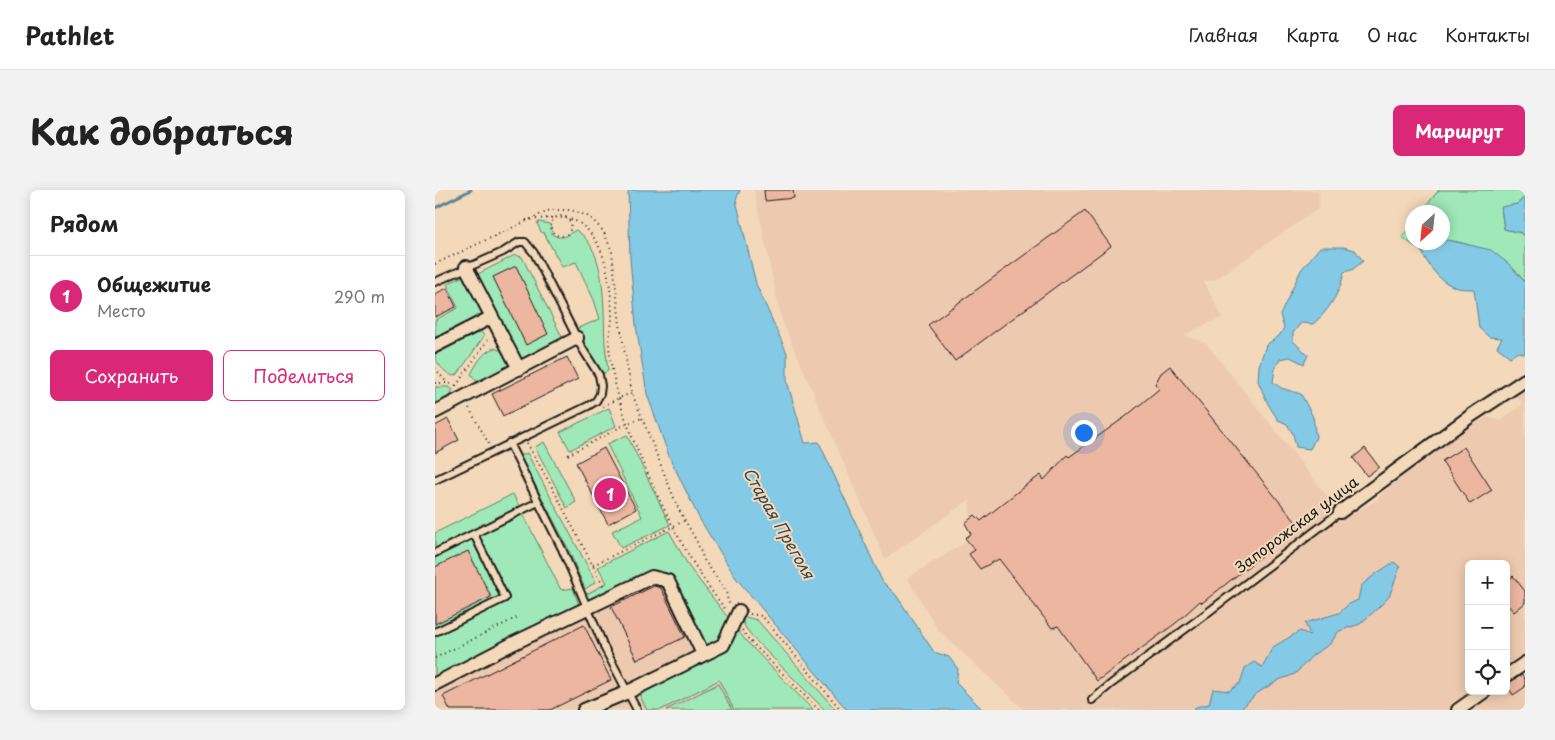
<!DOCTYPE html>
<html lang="ru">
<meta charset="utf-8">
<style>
body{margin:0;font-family:"Playpen Sans",sans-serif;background:#f2f2f2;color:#222}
.controls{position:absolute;right:15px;bottom:15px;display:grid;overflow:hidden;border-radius:8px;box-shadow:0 2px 12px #0003}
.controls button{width:45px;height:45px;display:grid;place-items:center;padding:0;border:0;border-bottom:1px solid #e0e0e0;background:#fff;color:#222;font:25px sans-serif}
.compass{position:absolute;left:970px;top:15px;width:45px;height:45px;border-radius:50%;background:#fff;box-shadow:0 2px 12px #0003;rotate:207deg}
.you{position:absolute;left:648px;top:242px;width:18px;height:18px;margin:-12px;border:4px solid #fff;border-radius:50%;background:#1a73e8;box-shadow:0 0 0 8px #1a73e833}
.badge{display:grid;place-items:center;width:32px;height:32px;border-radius:50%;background:#db2777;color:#fff;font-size:16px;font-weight:700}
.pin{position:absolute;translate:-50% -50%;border:2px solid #fff;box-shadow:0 1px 5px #0006}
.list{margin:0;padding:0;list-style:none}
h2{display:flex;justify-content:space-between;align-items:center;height:65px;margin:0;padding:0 20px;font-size:21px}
h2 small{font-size:16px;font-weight:400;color:#767676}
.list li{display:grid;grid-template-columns:32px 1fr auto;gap:15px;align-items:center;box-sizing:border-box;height:80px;padding:0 20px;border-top:1px solid #e0e0e0}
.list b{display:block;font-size:19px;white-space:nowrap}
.list p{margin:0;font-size:16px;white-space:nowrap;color:#767676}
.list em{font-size:16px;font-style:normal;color:#767676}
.actions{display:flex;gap:10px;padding:15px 20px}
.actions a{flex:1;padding:11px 0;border:1px solid #db2777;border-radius:8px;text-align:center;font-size:18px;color:#db2777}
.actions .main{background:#db2777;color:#fff}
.icon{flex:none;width:28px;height:28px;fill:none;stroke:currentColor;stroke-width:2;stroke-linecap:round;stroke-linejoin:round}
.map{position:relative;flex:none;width:1090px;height:520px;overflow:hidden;border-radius:8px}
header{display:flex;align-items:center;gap:30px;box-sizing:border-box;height:70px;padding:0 25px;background:#fff;border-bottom:1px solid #e0e0e0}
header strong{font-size:24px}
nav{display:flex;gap:28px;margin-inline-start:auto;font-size:18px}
.intro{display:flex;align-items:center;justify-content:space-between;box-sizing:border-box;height:120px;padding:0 30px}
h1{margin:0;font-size:35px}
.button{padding:12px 22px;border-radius:8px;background:#db2777;color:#fff;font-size:18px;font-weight:700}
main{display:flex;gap:30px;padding:0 30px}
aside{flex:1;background:#fff;border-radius:8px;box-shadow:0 2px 12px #0003}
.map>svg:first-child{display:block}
.built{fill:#edcaaf}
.green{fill:#9fe9b8;stroke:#5e826a}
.water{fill:#84c9e5;stroke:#5a8495}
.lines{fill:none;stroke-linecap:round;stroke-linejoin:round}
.stream{stroke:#5a8495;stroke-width:3}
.building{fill:#ecb6a0;stroke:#1c1c1c}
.lane-casing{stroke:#1c1c1c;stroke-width:10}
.street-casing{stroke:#1c1c1c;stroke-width:16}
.path{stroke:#1c1c1c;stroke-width:2;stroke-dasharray:1 4;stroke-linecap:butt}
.lane{stroke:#f3d9ba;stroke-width:6}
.street{stroke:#f3d9ba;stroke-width:12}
.labels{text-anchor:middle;stroke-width:4;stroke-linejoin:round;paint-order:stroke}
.street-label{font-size:15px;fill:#1c1c1c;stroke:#f3d9ba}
.water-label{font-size:16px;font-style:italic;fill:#36474e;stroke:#f3d9ba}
</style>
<header>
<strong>Pathlet</strong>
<nav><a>Главная</a><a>Карта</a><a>О нас</a><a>Контакты</a></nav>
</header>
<div class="intro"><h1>Как добраться</h1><a class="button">Маршрут</a></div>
<main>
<aside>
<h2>Рядом<small></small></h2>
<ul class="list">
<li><span class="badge">1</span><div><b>Общежитие</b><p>Место</p></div><em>290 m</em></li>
</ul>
<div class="actions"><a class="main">Сохранить</a><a>Поделиться</a></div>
</aside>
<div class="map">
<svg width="1090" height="520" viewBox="0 0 1090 520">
<rect width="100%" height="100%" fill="#f3d9ba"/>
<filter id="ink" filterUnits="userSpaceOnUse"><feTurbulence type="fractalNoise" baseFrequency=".02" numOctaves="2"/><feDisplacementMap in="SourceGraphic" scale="10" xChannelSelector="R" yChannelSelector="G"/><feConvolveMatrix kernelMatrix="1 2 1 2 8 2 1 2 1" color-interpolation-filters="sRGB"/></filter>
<g filter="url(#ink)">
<path class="built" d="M319 0H884V18L780 90 769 91 787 127 749 145 771 153 905 322 902 331 940 311 966 285 1022 244 1053 226 1065 231 1088 214 1080 206 1090 199V466L1071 480V374H1034V501H1071V495L1090 485V520H589L503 440 472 388 537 348 534 310 450 369 346 128Z
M236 355 356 520H0V479L136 411Z"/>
<path class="green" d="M1004 0H1090V7L1082 14 1066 18 1069 39 1086 43 1090 48V92C1085 87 1080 79 1074 75 1059 65 1025 48 1008 51V22H986Z
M104 32 115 34 117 44C127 51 131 45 141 40 173 60 168 121 170 154 171 163 172 172 173 181L167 184 141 139 165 129 159 110 141 72 127 77 109 43 106 42 102 33Z
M977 34 978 52 995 53 987 62 967 47Z
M80 65 87 67 129 151 89 171 84 169 41 85Z
M30 85 49 124 0 152V130L23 118 12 94Z
M45 140 49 146 23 184 18 186C9 182 0 173 0 163Z
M59 158 67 161 74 172 71 178 42 192 36 184C42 173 48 162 59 158Z
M0 197H13L18 200 14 206 0 213Z
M174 218 181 236 135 260 125 242Z
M192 245 235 335 186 358 177 341 207 327 172 254Z
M109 252 141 312 132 318 100 257Z
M92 263 161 392 150 399 133 358 85 266Z
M78 304 126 400 138 398 145 418 0 490V343Z
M234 341 254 377 294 429 285 453 271 457 235 388 219 383 155 414 150 405 172 393 163 377Z
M306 426 322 430 401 520H390L320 450 310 437Z
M301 438 311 451 378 520H299L284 490 226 520H212L206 508V500L290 459C296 453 297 446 301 438Z
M283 494 297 520H231Z"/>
<path class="water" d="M193 0H305L301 10 321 94 352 163V191L370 253 384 252 447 391 461 405 499 462 514 467 523 479 521 493 548 520H412L301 388 264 328 234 266 212 204 201 135 195 69Z
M1090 7V48L1086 43 1069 39 1066 17 1082 14Z
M1013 50 1056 60 1075 75 1090 92V164L1083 162 1075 167 1062 157 1067 148 1054 147 1044 138 1039 99C1034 99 1028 99 1023 98 1005 93 994 77 987 62L995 53 1008 52V51Z
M885 57H908L920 60 928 71 917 80 909 82C906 101 893 122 878 134L866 133 858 143V151L873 165 869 174 855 167 845 169 840 179 838 192 846 198 866 204 878 227 881 247 875 259 861 257 858 244 852 234 843 230 833 214 823 191 824 176 831 155 844 146 849 138 845 125 866 80Z
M959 372 965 377 954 407 943 418 925 434 904 441 895 454 878 465 860 484 844 490 821 504 805 520H758L761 517 774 514 778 499 794 501 805 493 810 478 819 472 827 477 838 457 865 441 875 445 870 433 904 423 914 414 923 410 926 396 939 385Z"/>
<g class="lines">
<path class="stream" d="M0 18 36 0"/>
</g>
<path class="building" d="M329 0H358L359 8 330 11Z
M650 21 676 56 520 171 493 135Z
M81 76 113 144 91 155 58 87Z
M12 98 21 117 0 127V104Z
M132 167 143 189 68 226 57 204Z
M735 176 864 336 767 413 765 411 741 433 662 491 623 436 617 438 564 369 545 379 534 364 540 360 530 348 536 344 530 333 540 325 546 331 591 295 606 285 609 290 632 265 634 267 690 227 724 199 720 194 726 183Z
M13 229 24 250 0 263V236Z
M1029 257 1057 300 1035 314 1007 271Z
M169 258 201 319 173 334 141 273Z
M930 258 944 277 932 286 918 268Z
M33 361 56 407 0 434V377Z
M1078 386 1090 401V413L1079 422 1071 413V392Z
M219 396 226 398 250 447 202 470 176 417Z
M149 435 176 490 115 520H15L8 506Z
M1087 485 1090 489V497L1078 505 1071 494Z"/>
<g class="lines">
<defs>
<path id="lane" d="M0 92 68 62 84 52H90L99 63 147 158 164 185 166 196 165 204 161 211 153 216 0 290
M74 253 127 359 167 452
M0 363 103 312
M0 442 70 408 39 344
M169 457 202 520
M657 510 676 494 772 423 905 322"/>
<path id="street" d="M31 77 84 179
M0 156 57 127
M0 222 142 148
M905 322 1037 225 1090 190
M1071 486 1090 473
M0 494 77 454 217 387 233 391 268 464
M149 520 193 502 288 455 304 421
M1023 520 1050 501"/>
</defs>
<use href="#lane" class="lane-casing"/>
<use href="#street" class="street-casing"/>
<path class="path" d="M116 36a10 10 0 1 1 20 0a10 10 0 1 1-20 0Z
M91 30C121 28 142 20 161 51 173 70 177 106 177 128 177 136 174 143 174 151 174 158 175 166 176 173 183 217 201 258 219 298 240 342 261 383 292 421
M0 74 115 20H136L155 27 169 42 177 62 185 135 197 203 243 318 262 352 269 370 291 401 293 412 296 415
M0 178 12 193
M0 193H12L22 196
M21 196 54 148
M168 216 184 208 197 203
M34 218 54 254
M92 253 118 299 169 397
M133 265 191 234 207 228
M158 375 249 331
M315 424 327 426 406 520
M307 440 314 450 384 520
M0 468 85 426"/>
<use href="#lane" class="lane"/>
<use href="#street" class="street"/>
</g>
</g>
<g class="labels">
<g class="street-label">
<text transform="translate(862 335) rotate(-37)" y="5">Запорожская улица</text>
</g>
<g class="water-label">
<text transform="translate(344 333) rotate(60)" y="6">Старая Преголя</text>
</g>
</g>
</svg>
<div class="controls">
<button>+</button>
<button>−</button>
<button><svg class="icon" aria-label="locate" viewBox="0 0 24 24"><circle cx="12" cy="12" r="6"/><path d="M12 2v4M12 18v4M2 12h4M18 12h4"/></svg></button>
</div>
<svg class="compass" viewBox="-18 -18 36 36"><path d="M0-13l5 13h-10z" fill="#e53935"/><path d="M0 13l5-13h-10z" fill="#767676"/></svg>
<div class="you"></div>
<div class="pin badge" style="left:175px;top:304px">1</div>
</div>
</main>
